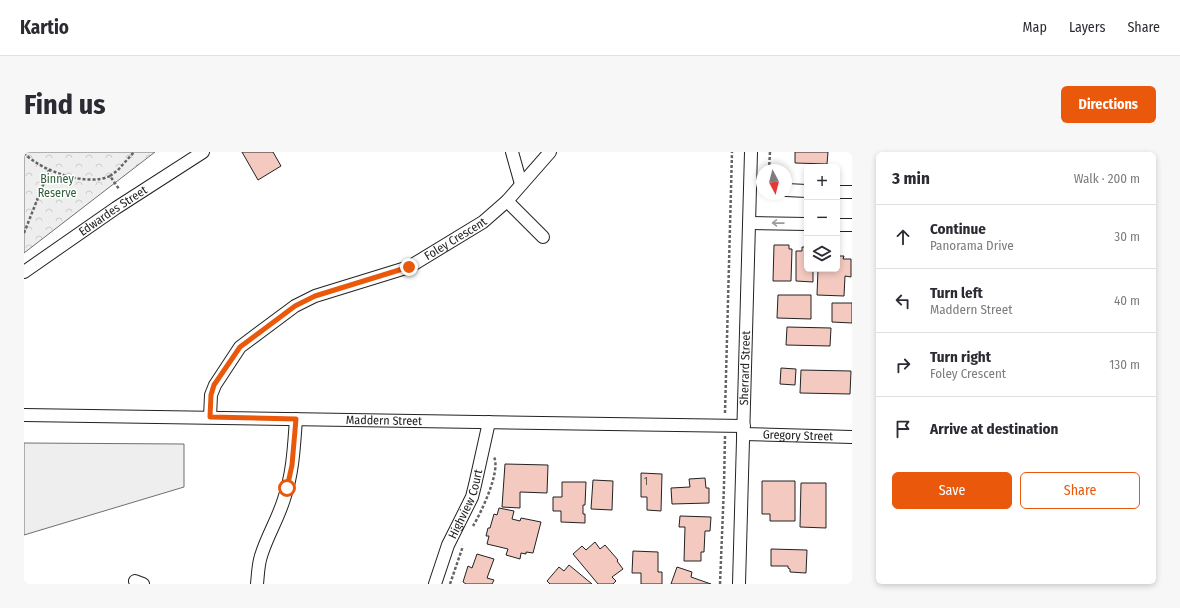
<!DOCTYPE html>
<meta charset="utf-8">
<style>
body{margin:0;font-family:"Fira Sans Condensed",sans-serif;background:#f7f7f7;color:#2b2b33}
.controls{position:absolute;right:12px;top:12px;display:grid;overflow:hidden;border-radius:6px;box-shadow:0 2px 6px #0003}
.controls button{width:36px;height:36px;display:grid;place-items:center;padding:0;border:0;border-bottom:1px solid #e1e1e2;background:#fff;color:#2b2b33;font:20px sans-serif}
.compass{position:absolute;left:732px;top:12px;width:36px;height:36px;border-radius:50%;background:#fff;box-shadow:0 2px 6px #0003;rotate:173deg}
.stop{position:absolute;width:12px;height:12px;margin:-9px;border:3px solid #ea580c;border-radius:50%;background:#fff}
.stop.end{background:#ea580c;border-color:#fff;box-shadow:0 1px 4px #0008}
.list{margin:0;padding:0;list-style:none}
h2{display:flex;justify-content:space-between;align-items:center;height:52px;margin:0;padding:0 16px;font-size:17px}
h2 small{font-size:13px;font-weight:400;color:#7c7c81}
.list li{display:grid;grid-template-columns:26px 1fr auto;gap:12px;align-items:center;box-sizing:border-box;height:64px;padding:0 16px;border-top:1px solid #e1e1e2}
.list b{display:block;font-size:15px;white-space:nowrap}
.list p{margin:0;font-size:13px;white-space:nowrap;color:#7c7c81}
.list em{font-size:13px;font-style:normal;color:#7c7c81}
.actions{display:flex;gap:8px;padding:12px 16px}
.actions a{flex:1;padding:9px 0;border:1px solid #ea580c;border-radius:6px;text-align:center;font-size:14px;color:#ea580c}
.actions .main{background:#ea580c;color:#fff}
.icon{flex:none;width:22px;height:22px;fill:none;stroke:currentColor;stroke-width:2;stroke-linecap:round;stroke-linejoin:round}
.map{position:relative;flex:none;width:828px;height:432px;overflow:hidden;border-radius:6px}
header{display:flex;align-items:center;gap:24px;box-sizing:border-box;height:56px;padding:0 20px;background:#fff;border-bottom:1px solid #e1e1e2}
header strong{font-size:19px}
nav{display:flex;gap:22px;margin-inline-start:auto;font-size:14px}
.intro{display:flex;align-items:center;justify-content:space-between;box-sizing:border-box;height:96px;padding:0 24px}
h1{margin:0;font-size:28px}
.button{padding:10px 18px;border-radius:6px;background:#ea580c;color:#fff;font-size:14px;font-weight:700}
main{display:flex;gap:24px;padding:0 24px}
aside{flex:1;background:#fff;border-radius:6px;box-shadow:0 2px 6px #0003}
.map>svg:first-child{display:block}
.green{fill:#eee;stroke:#6f6f6f}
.park{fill:url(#park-crowns);stroke:#6f6f6f}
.building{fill:#f3c9c0;stroke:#222}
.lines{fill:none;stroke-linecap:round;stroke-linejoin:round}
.street-casing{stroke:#222;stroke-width:14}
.path{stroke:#646464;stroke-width:2.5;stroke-dasharray:3 2;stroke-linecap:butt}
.street{stroke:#fff;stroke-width:12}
.oneway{stroke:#9c9c9c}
.route{stroke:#ea580c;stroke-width:5}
.labels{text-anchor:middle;stroke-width:3;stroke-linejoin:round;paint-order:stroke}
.number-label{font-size:10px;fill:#564c4a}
.park-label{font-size:12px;fill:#2f5e38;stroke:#fff}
.street-label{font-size:12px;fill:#222;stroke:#fff}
</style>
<header>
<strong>Kartio</strong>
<nav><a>Map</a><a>Layers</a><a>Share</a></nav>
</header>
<div class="intro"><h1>Find us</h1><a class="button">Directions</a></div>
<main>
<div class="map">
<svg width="828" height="432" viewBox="0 0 828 432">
<defs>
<pattern id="park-crowns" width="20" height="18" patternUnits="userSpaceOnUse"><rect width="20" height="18" fill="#eee"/><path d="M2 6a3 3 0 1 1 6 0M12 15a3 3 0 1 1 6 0" fill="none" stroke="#ccc"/></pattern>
</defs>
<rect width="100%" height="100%" fill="#fff"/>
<path class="green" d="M0 291 160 292V335L0 383Z"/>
<path class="park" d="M0 0H131L0 101Z"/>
<path class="building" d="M218 0H249L257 14 234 28Z
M771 0H804L803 12 771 11Z
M750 93H765V97H768L767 129H749Z
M778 95H783V117H789V130L772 129V99H778Z
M813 104H820L819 107H827V125L821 124 820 144 793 143 794 117H813Z
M754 143H787V167L753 166Z
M808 151H828V171L808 170Z
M763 175 807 176 806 194 762 193Z
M757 216 772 217 771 233 756 232Z
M777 218 827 219 826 242 776 241Z
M481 312 524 313 523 341 496 340V356L478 355Z
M617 321 638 322 637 359 623 358V345H617Z
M681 326 682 336H685V351L648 352 647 336 666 335 665 327Z
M569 328 589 329 588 358 567 357Z
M738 329H771V369H746V362H738Z
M538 330H562L561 353H559V362H561V371L537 370V359H529V345H538Z
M777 331H802V376L776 375Z
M475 356 490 359 488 367 496 369 497 366 517 370 509 401 502 400V402L497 401 496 407 482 403 484 397 463 392 465 384H462L464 376H466L470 362 473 363Z
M656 364 687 365 686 379H681L680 400H677V409H660L661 375H655Z
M571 390 576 397 581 393 594 408 593 409 599 417 588 425 592 429 589 432H574L549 402 558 394 562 398Z
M747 397 783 398 782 421 766 420V417L764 416V414H747Z
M609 399 634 400V420H638V432H617V421H608Z
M453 402 470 407 463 426 470 428 468 432H442L439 430 444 414 448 416Z
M545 413 568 432H526L523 429 535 415 540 419Z
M653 415 668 420 667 425 687 432H647Z"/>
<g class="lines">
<defs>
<g id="street">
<path d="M488 0 497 32"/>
<path d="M762 38 783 39"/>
<path d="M813 40H828"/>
<path d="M483 49 519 85"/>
<path d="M726 71 783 72"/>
<path d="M813 73H828"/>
<path id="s1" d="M0 120 92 56 179 0"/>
<path id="s2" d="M0 263 720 274"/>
<path id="s3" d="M186 265 187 243 191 233 216 195 271 154 291 144 385 115 459 70 483 49 526 0"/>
<path id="s4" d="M719 282 828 285"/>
<path d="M111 429 119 432"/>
<path d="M233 432C234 423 234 413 237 404 243 384 254 367 260 347 269 321 270 294 272 267"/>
<path id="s5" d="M411 432 424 393 448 345 451 333 465 270"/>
<path id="s6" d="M715 432 727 0"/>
</g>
</defs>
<use href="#street" class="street-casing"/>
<path class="path" d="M0 1C17 19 63 35 86 24L95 37
M745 18 746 0
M86 24 94 18 110 0
M0 81 25 18
M701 261 708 0
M449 374C457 361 477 319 470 305
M426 432 439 394
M696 432 700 334 701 284"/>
<use href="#street" class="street"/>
</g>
<defs><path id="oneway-shaft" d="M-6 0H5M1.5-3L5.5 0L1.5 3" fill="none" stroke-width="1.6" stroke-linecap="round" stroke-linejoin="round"/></defs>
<use class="oneway" href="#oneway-shaft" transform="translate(754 71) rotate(-179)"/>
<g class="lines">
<path class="route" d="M263 336 268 313 272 267 186 265 187 243 190 233 216 195 271 154 291 144 385 115"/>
</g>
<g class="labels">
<g class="number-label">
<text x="622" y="333">1</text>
</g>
<g class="park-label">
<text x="33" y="31">Binney<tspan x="33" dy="14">Reserve</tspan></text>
</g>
<g class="street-label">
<text dy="4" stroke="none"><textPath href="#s1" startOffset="108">Edwardes Street</textPath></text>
<text dy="4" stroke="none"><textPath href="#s3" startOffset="322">Foley Crescent</textPath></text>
<text dy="4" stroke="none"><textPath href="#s6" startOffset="216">Sherrard Street</textPath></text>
<text dy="4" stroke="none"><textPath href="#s2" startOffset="360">Maddern Street</textPath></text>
<text dy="4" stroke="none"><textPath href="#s4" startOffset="55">Gregory Street</textPath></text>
<text dy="4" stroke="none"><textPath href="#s5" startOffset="86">Highview Court</textPath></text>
</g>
</g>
</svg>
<div class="controls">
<button>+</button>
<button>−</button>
<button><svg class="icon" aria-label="layers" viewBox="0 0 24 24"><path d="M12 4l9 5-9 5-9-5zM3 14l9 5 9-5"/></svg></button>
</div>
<svg class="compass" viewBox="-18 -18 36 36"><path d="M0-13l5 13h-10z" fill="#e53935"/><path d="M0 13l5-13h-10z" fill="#7c7c81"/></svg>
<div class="stop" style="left:263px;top:336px"></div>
<div class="stop end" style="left:385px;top:115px"></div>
</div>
<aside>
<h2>3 min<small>Walk · 200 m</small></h2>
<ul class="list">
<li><svg class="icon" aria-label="ahead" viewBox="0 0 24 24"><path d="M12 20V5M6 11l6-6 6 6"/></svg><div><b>Continue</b><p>Panorama Drive</p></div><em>30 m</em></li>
<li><svg class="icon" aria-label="left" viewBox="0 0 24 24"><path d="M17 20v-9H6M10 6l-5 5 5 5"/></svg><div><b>Turn left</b><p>Maddern Street</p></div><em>40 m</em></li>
<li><svg class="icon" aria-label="right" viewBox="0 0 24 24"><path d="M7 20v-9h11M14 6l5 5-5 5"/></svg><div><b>Turn right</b><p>Foley Crescent</p></div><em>130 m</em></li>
<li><svg class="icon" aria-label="arrive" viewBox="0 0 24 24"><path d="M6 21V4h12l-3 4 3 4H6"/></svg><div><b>Arrive at destination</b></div></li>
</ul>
<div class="actions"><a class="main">Save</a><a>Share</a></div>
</aside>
</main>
